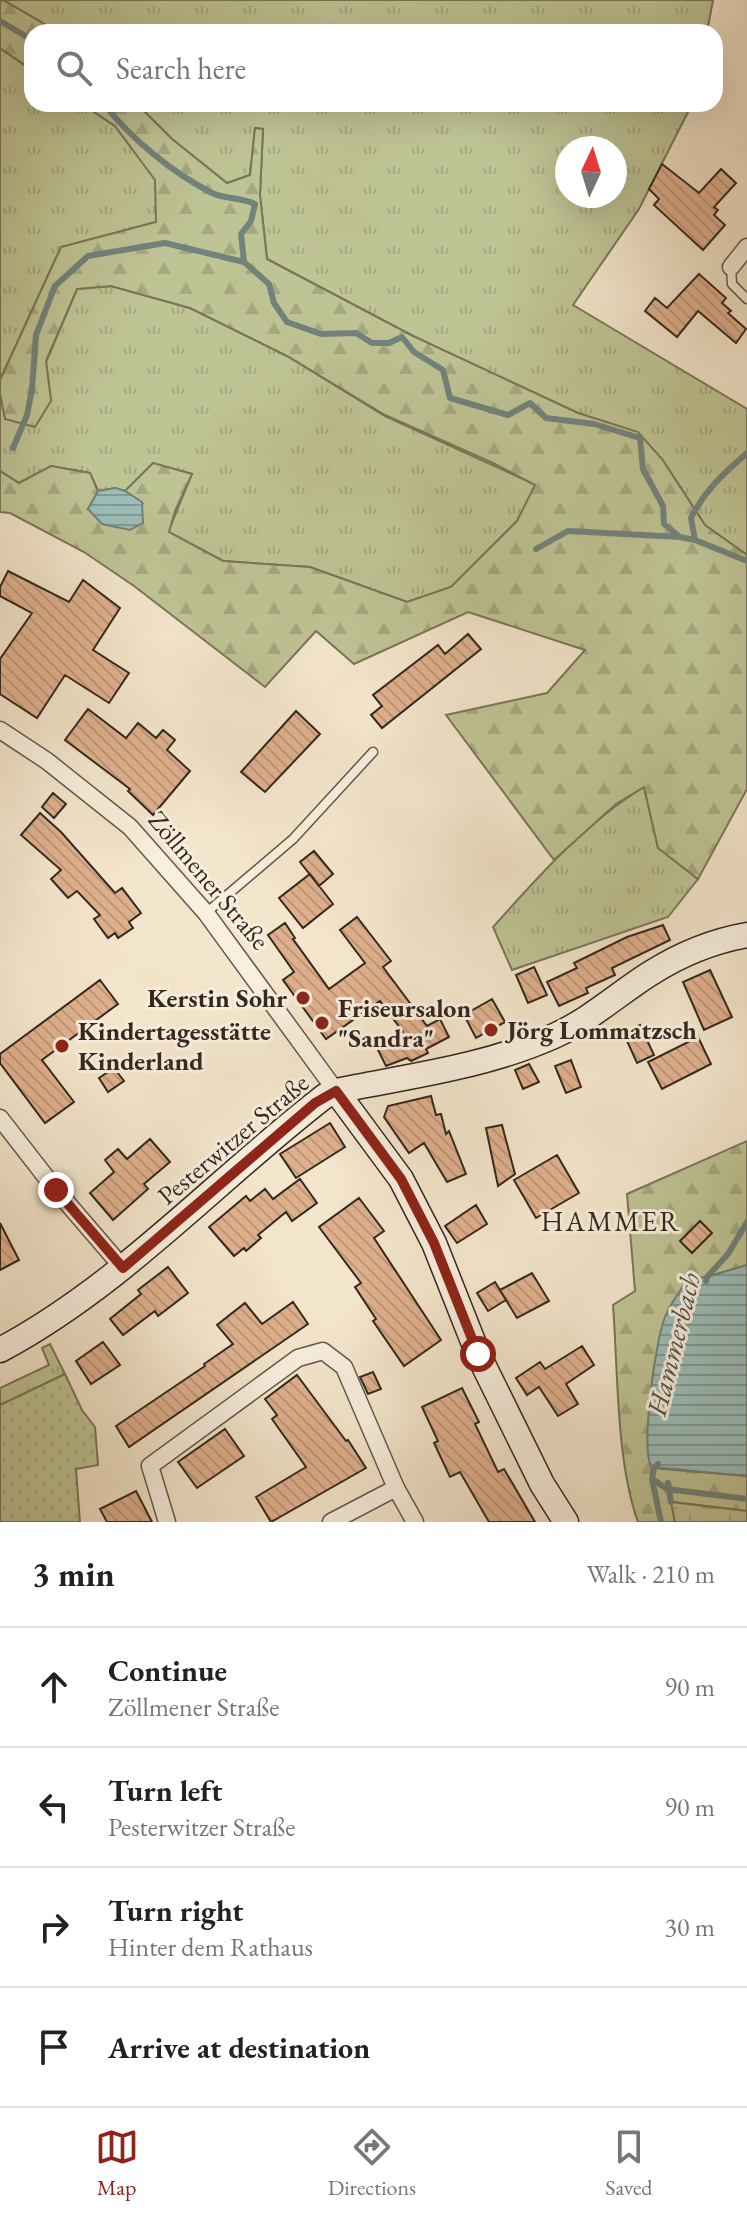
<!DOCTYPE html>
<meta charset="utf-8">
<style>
body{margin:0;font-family:"EB Garamond",serif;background:#f2f2f2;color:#222}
.compass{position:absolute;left:555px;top:136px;width:72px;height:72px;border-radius:50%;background:#fff;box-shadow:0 8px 32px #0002;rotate:4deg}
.stop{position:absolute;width:24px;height:24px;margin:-18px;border:6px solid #8f2418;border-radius:50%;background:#fff}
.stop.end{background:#8f2418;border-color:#fff;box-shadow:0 2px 8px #0008}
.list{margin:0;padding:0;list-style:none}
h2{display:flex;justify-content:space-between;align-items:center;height:104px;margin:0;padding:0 32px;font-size:34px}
h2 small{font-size:26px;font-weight:400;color:#767676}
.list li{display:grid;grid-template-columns:52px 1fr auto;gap:24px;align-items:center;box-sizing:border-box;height:120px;padding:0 32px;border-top:2px solid #e0e0e0}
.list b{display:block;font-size:30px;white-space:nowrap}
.list p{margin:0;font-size:26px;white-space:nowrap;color:#767676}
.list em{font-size:26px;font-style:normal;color:#767676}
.icon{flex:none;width:44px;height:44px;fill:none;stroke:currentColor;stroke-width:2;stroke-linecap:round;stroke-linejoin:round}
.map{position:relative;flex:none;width:747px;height:1522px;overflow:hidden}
.search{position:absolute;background:#fff;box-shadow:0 8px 32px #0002;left:24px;right:24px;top:24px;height:88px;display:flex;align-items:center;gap:20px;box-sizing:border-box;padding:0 28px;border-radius:24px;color:#767676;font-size:30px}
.sheet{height:584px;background:#fff}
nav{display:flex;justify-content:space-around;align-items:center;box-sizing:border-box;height:112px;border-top:2px solid #e0e0e0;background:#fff;font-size:22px;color:#767676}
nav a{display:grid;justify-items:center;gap:4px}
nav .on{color:#8f2418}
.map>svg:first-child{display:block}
.grass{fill:url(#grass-tufts);stroke:#79765a;stroke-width:2;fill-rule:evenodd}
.forest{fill:url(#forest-firs);stroke:#79765a;stroke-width:2}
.wetland{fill:url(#wetland-marsh);stroke:#79765a;stroke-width:2}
.park{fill:url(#park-dots);stroke:#79765a;stroke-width:2}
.water{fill:url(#water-rules);stroke:#72837c;stroke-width:2}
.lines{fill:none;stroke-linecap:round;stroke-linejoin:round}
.stream{stroke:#72837c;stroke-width:6}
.building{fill:url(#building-back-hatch);stroke:#33281e;stroke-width:2}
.lane-casing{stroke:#63584a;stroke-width:11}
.street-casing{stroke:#63584a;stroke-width:19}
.secondary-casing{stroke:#33281e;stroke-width:27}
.lane{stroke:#f8efde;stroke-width:8}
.street{stroke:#f8efde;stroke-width:16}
.secondary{stroke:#f8efde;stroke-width:24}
.route{stroke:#8f2418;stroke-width:10}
.poi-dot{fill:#8f2418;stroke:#f8efde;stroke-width:3}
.labels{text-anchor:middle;stroke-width:6;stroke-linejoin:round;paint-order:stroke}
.street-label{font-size:26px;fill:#33281e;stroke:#f8efde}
.poi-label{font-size:26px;font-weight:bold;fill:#33281e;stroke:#f8efde;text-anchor:start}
.neighbourhood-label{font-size:28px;letter-spacing:2px;fill:#33281e;stroke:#f8efde}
.water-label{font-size:28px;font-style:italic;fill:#52554d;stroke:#f8efde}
</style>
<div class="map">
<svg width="747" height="1522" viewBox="0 0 747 1522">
<defs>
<pattern id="grass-tufts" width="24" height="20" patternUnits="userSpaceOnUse" patternTransform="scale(2)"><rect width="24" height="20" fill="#bfc495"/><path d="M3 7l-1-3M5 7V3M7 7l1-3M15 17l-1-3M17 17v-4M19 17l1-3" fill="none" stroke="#a5a880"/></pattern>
<pattern id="forest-firs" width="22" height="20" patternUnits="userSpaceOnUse" patternTransform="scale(2)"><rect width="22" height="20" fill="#bfc495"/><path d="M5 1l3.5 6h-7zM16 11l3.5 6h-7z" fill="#a5a880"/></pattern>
<pattern id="wetland-marsh" width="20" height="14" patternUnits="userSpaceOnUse" patternTransform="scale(2)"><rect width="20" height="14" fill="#bfc495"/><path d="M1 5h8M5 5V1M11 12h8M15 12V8" fill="none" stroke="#a5a880"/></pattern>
<pattern id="park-dots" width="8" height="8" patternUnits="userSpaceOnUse" patternTransform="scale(2)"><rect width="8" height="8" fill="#bfc495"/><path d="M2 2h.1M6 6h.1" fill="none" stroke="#a5a880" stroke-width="1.8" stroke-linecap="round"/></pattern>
<pattern id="water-rules" width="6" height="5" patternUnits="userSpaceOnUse" patternTransform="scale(2)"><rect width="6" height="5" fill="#9cbfbb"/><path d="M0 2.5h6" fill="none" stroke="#809b97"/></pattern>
<pattern id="building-back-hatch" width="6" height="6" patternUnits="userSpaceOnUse" patternTransform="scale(2)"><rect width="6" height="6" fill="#dfb08d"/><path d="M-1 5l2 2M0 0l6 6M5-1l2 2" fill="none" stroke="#c09779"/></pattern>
</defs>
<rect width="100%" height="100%" fill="#f4e6cc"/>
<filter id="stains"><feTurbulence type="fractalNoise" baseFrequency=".0025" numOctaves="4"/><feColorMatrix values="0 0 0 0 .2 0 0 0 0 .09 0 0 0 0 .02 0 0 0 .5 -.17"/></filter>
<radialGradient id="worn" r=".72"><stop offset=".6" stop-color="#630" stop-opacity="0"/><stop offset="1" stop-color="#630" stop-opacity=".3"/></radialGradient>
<path class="grass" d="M3 0H713L707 32H58Z
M0 48 32 70V104H82L115 126 156 180V222L61 247 0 380Z
M137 104H692L639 209 573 305 747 409V555L705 525 662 459 637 432 578 413 413 336 267 259 260 195 263 129 255 128 250 175 227 183 172 139ZM567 148H615V196H567Z
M111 286 190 308 287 356 385 416 536 485 517 521 451 587 407 602 310 567 223 561 168 532 192 474 153 463 125 491 115 488 98 491 90 473 51 466 19 483 0 471V394L6 419 51 401 46 362 77 289Z
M644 787 658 848 698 879 668 917 512 970 493 927C539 876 585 823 644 787Z
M50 1344 65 1374 0 1405V1388L49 1365 42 1348Z"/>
<path class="forest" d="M3 0 58 32H32V70L0 48V1Z
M82 104H137L172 139 227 183 250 175 255 128 263 129 260 195 267 259 413 336 578 413 638 432 662 459 705 525 747 555V789L698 879 658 848 644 787 616 804 554 860 446 715 547 693 585 650 468 612 354 664 316 631 265 687 134 586 84 552 10 513 0 512V471L19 483 51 466 90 473 98 491 88 509 142 503 125 491 153 463 192 474 175 511 169 532 223 561 310 567 407 602 451 587 517 521 535 485 493 463 385 415 287 356 190 308 111 286 77 289 46 361 51 401 35 427 5 419 0 394V380L61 247 156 222 155 180 115 126Z
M747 1141V1265L707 1277 688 1279 654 1468 747 1476V1511L672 1502 675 1522H638C616 1462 618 1370 613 1305L635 1291 627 1194Z"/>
<path class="wetland" d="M671 1502 747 1511V1522H675Z"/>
<path class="park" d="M65 1374 82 1410 95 1427 98 1465 76 1469 80 1522H0V1405Z"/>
<path class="water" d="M115 488 125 491 142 502 143 523 130 530 102 524 88 509 98 491Z
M747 1265V1476L651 1467C641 1445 655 1342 665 1317 670 1304 680 1291 688 1279L707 1277Z"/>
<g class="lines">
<path class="stream" d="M0 21 32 40
M104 104C131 139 173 173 212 193 224 199 240 197 255 204L251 221 241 234 244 262 269 284 274 303 287 322 321 334 356 333 372 343H389L402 337 414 352 443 370 450 398 508 415 530 403 546 418 594 424 640 438 643 469 663 506 664 524 680 537 695 540 747 561
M13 448 27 415 32 389 36 335 55 286 88 256 165 243 244 262
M695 540 691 518C705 490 724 473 747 453
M536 549 568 531 680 537
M706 1281 707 1277 728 1254 747 1222
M658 1464 654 1468 652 1479 667 1489 747 1499
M652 1479 661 1522
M668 1483 671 1502"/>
</g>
<path class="building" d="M662 164 699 193 721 169 736 183 714 207 718 210 714 215 725 225 703 250 654 205 659 199 649 189Z
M699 274 726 298 722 303 731 311 728 313 746 329 736 343 698 311 677 337 645 311 655 298 667 308Z
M8 571 69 602 83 580 120 608 93 650 129 673 109 703 65 675 37 718 0 694V659L32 613 0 596V587Z
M468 634 481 649 382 728 371 715 382 706 373 695 438 645 445 654Z
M88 709 126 738 138 723 156 738 163 730 175 740 167 750 190 771 153 815 128 791 130 789 65 740Z
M296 711 320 734 265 792 241 772Z
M53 793 66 804 54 818 42 807Z
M40 813 61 832 115 893 122 888 141 913 129 922 133 928 118 938 115 933 108 938 94 919 100 915 77 891 68 898 51 879 61 870 21 835Z
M314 851 333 874 319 886 300 862Z
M310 874 333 904 303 928 279 898Z
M357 917 391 961 383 967 427 1026 440 1019 449 1037 426 1049 428 1053 411 1061 407 1058 386 1066 376 1046 403 1032 380 1001 326 1039 283 980 294 972 268 935 285 923 295 938 293 939 329 989 365 963 340 930Z
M663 925 670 940 612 968 615 975 586 988 588 993 559 1006 547 982 577 968 574 963 627 937Z
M534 967 547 995 528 1003 516 975Z
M710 970 732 1017 704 1030 683 982Z
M100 980 118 1004 42 1060 74 1102 45 1123 0 1063V1054Z
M492 999 505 1022 476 1038 464 1015Z
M640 1025 654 1055 637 1063 623 1032Z
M698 1037 711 1064 662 1089 648 1062Z
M571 1060 581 1087 566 1093 555 1066Z
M529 1064 539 1082 523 1089 515 1070Z
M114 1068 124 1081 108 1092 99 1078Z
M431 1096 436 1115 441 1114 446 1134 449 1131 466 1174 447 1182 424 1143 409 1153 384 1117 388 1106Z
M330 1123 345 1147 296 1178 280 1154Z
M502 1125 515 1174 498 1186 486 1128Z
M150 1139 170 1162 144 1184 148 1189 113 1220 90 1193 114 1172 105 1160 118 1149 127 1159Z
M557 1155 579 1193 536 1218 514 1180Z
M300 1179 317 1203 292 1221 286 1212 258 1235 261 1238 246 1251 244 1248 234 1256 209 1227 246 1196 250 1201 265 1189 273 1199Z
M359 1198 384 1231 374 1238 441 1340 404 1366 373 1321 376 1319 355 1287 361 1283 319 1227Z
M476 1205 487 1224 457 1243 445 1226Z
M700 1221 712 1233 692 1253 680 1241Z
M0 1223 19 1260 0 1270Z
M168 1267 188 1293 158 1316 155 1311 123 1335 110 1319 141 1294 138 1290Z
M532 1273 549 1301 517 1318 500 1290Z
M495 1282 506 1300 488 1311 477 1293Z
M293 1302 308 1324 129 1447 116 1426 205 1366 204 1364 233 1344 217 1325 245 1303 262 1324Z
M103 1342 120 1365 91 1384 76 1361Z
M582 1346 594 1365 566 1384 578 1404 558 1416 539 1387 527 1395 516 1378 540 1362 545 1369Z
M373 1372 381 1389 368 1394 360 1377Z
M297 1375 346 1441 348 1440 366 1468 271 1522 256 1497 306 1467 272 1419 277 1415 265 1399Z
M462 1388 479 1422 475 1424 498 1472 504 1469 535 1522H489L460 1472 450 1477 434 1443 438 1441 422 1407Z
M225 1429 244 1456 197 1488 178 1462Z
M136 1491 152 1522H107L100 1509Z"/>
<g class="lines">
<defs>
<path id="lane" d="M731 267 732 284 747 299
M206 913 293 839 373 752"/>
<path id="street" d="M731 267 747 247
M0 730 47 761 130 827 206 913 336 1091
M0 1118 56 1190 123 1268
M167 1522 150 1466 298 1358 323 1351 344 1367 396 1488 415 1522
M331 1522 396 1488"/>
<path id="secondary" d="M336 1091 401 1179 434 1243 478 1354 542 1484 566 1522
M0 1350C122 1285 216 1180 325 1096L336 1091C409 1076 485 1067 554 1036 590 1020 619 993 651 973 681 954 713 941 747 935"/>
</defs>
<use href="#lane" class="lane-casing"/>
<use href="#street" class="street-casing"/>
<use href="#secondary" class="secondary-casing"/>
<use href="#lane" class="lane"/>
<use href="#street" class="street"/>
<use href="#secondary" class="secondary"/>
</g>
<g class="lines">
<path class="route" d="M56 1190 123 1268 315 1103 336 1091 401 1179 434 1243 478 1354"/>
</g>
<g class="poi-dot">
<circle cx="303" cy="998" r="8"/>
<circle cx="322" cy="1023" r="8"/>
<circle cx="491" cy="1030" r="8"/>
<circle cx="62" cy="1046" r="8"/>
</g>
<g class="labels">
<g class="street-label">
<text transform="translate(209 880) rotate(50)" y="9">Zöllmener Straße</text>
<text transform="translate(233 1139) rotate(-40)" y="9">Pesterwitzer Straße</text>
</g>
<g class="poi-label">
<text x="287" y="1007" text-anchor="end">Kerstin Sohr</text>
<text x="338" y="1017">Friseursalon<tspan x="338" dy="30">"Sandra"</tspan></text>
<text x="507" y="1039">Jörg Lommatzsch</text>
<text x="78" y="1040">Kindertagesstätte<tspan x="78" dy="30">Kinderland</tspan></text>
</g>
<g class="neighbourhood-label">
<text x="611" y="1231">HAMMER</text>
</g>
<g class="water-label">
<text transform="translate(673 1344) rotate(-76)" y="10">Hammerbach</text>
</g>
</g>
<rect width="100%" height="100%" filter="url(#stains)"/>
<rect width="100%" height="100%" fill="url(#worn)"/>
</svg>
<svg class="compass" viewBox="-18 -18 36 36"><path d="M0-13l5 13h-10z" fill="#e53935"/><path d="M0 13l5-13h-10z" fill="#767676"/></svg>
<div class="stop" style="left:478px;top:1354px"></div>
<div class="stop end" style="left:56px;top:1190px"></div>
<div class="search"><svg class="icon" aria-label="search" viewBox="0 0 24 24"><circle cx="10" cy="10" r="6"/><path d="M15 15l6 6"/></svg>Search here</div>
</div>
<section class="sheet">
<h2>3 min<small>Walk · 210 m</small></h2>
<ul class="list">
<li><svg class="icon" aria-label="ahead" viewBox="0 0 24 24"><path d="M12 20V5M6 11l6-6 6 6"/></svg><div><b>Continue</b><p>Zöllmener Straße</p></div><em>90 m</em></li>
<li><svg class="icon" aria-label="left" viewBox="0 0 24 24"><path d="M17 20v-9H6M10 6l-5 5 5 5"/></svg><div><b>Turn left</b><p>Pesterwitzer Straße</p></div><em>90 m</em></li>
<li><svg class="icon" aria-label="right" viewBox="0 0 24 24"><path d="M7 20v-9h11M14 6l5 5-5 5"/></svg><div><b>Turn right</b><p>Hinter dem Rathaus</p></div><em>30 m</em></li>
<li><svg class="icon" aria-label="arrive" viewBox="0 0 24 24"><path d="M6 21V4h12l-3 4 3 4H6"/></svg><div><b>Arrive at destination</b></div></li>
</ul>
</section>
<nav>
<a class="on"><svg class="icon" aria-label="map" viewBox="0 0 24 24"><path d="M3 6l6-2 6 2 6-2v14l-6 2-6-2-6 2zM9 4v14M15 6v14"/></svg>Map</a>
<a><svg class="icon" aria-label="directions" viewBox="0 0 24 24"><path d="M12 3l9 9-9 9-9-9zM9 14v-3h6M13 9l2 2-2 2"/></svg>Directions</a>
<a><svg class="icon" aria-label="saved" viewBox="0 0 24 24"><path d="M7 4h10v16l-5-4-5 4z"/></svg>Saved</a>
</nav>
